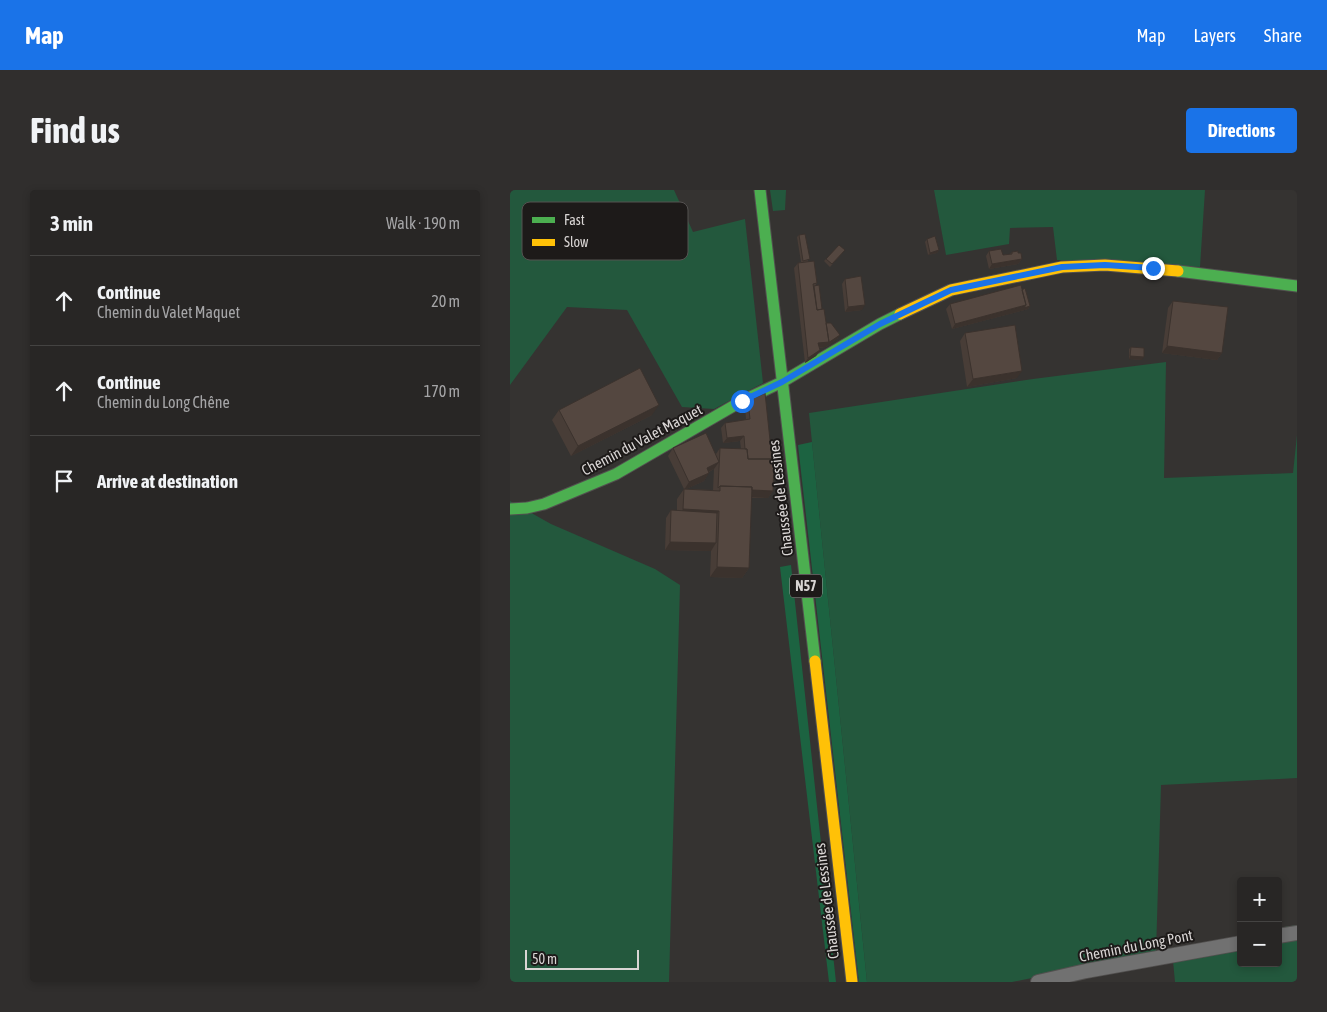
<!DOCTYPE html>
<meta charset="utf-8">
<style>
body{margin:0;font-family:"Asap Condensed",sans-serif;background:#302e2d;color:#f1f3f6}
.controls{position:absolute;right:15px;bottom:15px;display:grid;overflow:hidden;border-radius:5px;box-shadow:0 2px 8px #0003}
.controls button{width:45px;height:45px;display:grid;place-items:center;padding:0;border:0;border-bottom:1px solid #444342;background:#282625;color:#f1f3f6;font:25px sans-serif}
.scale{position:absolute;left:15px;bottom:12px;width:114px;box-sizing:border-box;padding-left:5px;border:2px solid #d9d5d4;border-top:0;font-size:14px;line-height:18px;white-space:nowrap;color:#d9d5d4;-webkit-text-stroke:4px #1d1a19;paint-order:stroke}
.stop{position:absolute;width:15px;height:15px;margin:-11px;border:4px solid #1a73e8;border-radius:50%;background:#fff}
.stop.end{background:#1a73e8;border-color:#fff;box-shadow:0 1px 5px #0008}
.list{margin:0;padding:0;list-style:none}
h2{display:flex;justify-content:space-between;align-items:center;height:65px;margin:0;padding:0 20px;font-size:21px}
h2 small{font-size:16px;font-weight:400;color:#a5a5a7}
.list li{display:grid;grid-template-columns:32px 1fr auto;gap:15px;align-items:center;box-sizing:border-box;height:90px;padding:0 20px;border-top:1px solid #444342}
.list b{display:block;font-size:19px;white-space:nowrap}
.list p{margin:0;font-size:16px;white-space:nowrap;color:#a5a5a7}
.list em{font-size:16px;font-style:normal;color:#a5a5a7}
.icon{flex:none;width:28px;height:28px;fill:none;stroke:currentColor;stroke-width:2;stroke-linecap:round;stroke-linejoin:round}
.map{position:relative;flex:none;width:787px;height:792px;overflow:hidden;border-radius:5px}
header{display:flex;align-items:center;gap:30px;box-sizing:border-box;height:70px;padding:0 25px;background:#1a73e8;color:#fff}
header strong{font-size:24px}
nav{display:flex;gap:28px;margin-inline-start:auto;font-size:18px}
.intro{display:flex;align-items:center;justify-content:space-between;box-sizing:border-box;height:120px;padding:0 30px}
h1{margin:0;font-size:35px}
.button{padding:12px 22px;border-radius:5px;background:#1a73e8;color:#fff;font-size:18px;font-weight:700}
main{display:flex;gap:30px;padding:0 30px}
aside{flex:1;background:#282625;border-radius:5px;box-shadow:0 2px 8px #0003}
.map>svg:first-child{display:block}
.green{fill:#23583d}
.forest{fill:#1c6341}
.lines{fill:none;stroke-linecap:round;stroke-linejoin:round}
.street-casing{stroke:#52504f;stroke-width:16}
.fast-casing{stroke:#52504f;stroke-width:13}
.slow-casing{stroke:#52504f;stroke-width:13}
.street{stroke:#717171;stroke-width:14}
.fast{stroke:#4caf50;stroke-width:11}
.slow{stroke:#ffc107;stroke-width:11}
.wall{fill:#483d37;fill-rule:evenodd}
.shaded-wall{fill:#3b322d}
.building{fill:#544740;stroke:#3b322d}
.route{stroke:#1a73e8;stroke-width:6}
.labels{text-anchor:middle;stroke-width:4;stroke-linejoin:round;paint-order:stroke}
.shield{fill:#1d1a19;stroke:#a19d9c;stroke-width:1}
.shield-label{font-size:14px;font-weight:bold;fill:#d9d5d4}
.street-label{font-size:15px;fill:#d9d5d4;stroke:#1d1a19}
.key{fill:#1d1a19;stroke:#555251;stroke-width:1}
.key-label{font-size:14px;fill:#d9d5d4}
</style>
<header>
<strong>Map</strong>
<nav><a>Map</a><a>Layers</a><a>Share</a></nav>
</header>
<div class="intro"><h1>Find us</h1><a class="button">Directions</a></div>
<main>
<aside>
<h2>3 min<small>Walk · 190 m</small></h2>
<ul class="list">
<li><svg class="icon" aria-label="ahead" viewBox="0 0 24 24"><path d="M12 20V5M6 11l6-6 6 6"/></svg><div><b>Continue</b><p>Chemin du Valet Maquet</p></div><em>20 m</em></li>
<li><svg class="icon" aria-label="ahead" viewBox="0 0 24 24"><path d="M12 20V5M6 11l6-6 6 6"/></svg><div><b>Continue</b><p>Chemin du Long Chêne</p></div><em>170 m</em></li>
<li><svg class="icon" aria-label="arrive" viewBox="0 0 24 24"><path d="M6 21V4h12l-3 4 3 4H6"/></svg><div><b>Arrive at destination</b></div></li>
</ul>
</aside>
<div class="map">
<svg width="787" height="792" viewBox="0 0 787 792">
<rect width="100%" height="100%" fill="#353331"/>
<path class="green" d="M0 0H164L183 42 235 29 253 193 204 219 172 217 117 120 57 117 0 195Z
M260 0H276L275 20 263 21Z
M424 0H695L690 77 547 70 543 37 500 38 499 54 436 65Z
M656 172 654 288 783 283 787 245V588L651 595 646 763 502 792H357L299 223 523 189Z
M0 311 41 334 145 379 170 395 159 792H0Z
M787 735V792H665L662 760 731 746V773H768V738Z"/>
<path class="forest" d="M302 252 357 792H349L288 255Z
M281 375 326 792H319L270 377Z"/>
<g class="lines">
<defs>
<path id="street" d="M768 746 787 743
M528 792 576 781 731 753"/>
<path id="fast" d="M250 0 305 471
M668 81 787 96
M0 319 17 318 34 314 106 284 232 211 272 192 370 134 390 124"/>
<path id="slow" d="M390 124 441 100 552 77 595 75 668 81
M305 471 342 792"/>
</defs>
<use href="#street" class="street-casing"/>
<use href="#fast" class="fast-casing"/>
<use href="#slow" class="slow-casing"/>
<use href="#street" class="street"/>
<use href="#fast" class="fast"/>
<use href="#slow" class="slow"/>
</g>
<path class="wall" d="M289 45 298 71 307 93 305 96 316 133 328 148 316 157 309 158 310 160 306 166 295 173 284 78 288 73 291 72 287 47Z
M417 49 429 60 427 63 418 65 415 52Z
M335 60 320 77 314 71 316 69Z
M479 61 493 65 500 64 502 62 508 63 512 69 508 74 479 79 476 66Z
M335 89 352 120 335 122 332 94Z
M512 100 520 116 518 119 442 139 436 119 440 114Z
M663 111 712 163 707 170 652 163 658 118Z
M455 143 507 188 457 197 450 151Z
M621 157 632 170 619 169V159Z
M238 211 263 301 258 308H241L239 378 232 388 200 387 201 361 155 360 156 328 161 320 167 321V309L174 299 158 266 163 258 206 264 210 258 231 259 230 251 213 253 211 238 215 233 236 230 235 216ZM204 279 203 300 176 299 194 291 199 282Z
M49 220 142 225 61 266 42 230Z"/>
<path class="shaded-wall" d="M429 60 427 63 418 65 420 63Z
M512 69 508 74 479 79 482 74Z
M355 115 352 120 335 122 338 117Z
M516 115 520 116 518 119 442 139 445 134Z
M330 145 328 148 316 157 305 158 308 153Z
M657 156 712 163 707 170 652 163Z
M310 160 306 166 295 173 298 168Z
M620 166 634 167 632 170 619 169Z
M512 181 507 188 457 197 463 189Z
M149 215 142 225 61 266 68 256Z
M234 246 230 251 213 253 217 248Z
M209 272 204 279 192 285 197 278Z
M199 283 194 291 174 300 179 292Z
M210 298 263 301 258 308 206 306 210 301Z
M173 319 209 321 202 331 166 329Z
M160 352 206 353 201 361 155 360Z
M207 377 239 378 232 388 200 387Z"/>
<path class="building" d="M295 44 300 69 293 71 289 45Z
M425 46 429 60 420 63 417 49Z
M329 55 335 60 322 74 316 69Z
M491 59 493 65 502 64V62L508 61V63H511L512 69 482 74 479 61Z
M304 71 307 93 303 94 307 120 314 119 319 152 308 153 310 160 298 168 288 73Z
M351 86 355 115 338 117 335 89Z
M309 95 312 119 307 120 304 96Z
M511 95 516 115 445 134 440 114Z
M515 98 520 116 514 118 516 115 512 100Z
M663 111 718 117 712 163 657 156Z
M316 133H321L330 145 318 153 319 152Z
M505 135 512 181 463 189 455 143Z
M621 157 634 158V167L620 166Z
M130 178 149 215 68 256 49 220Z
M255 203 262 269H238L237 259H235L234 246 217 248 215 233 240 229 238 211Z
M196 243 209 272 197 278 199 283 179 292 163 258Z
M210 258 237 259 238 269H264L263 301 242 300V297L210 296 208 298Z
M210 296 242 297 239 378 207 377 209 321 173 319 174 299 210 301Z
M161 320 207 323 206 353 160 352Z"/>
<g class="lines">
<path class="route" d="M232 211 272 192 370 134 441 100 552 77 595 75 643 78"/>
</g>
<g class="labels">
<rect class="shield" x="280" y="384.5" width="32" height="23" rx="4"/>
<g class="shield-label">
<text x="296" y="401">N57</text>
</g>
<g class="street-label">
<text transform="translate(132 250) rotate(-28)" y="5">Chemin du Valet Maquet</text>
<text transform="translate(271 308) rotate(-97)" y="5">Chaussée de Lessines</text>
<text transform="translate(317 711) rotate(-97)" y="5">Chaussée de Lessines</text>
<text transform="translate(626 756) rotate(-11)" y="5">Chemin du Long Pont</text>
</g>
</g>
<rect x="12" y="12" width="166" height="58" rx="8" class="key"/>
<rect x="22" y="27" width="23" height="6" fill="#4caf50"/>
<rect x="22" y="49" width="23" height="7" fill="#ffc107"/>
<g class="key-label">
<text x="54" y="35">Fast</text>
<text x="54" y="57">Slow</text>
</g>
</svg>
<div class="controls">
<button>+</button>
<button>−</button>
</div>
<div class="scale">50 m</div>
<div class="stop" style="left:232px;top:211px"></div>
<div class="stop end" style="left:643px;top:78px"></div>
</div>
</main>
